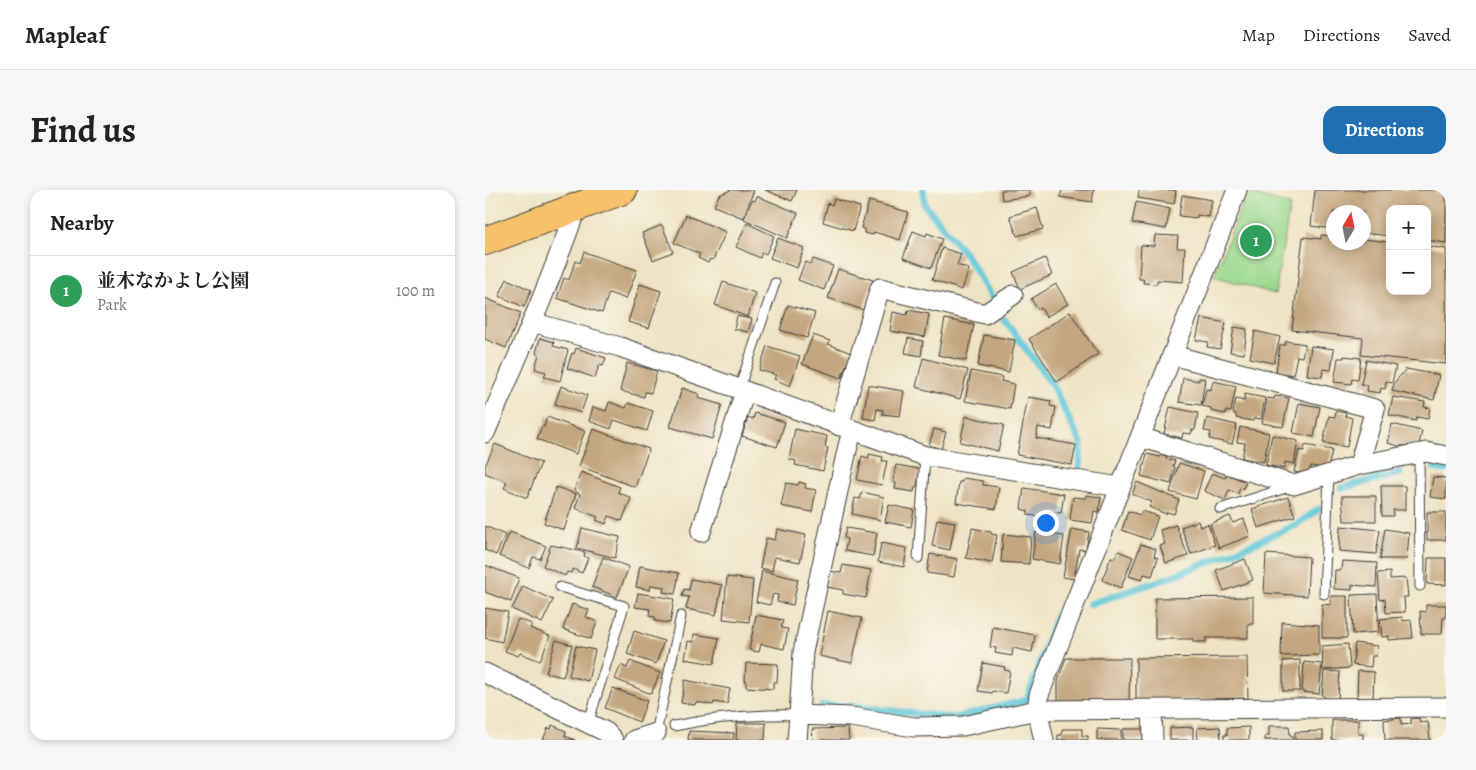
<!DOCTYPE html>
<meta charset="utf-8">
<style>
body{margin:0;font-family:Alegreya,"Noto Serif JP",serif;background:#f6f6f6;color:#222}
.controls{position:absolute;right:15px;top:15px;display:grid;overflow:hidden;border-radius:10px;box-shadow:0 2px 8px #0003}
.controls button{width:45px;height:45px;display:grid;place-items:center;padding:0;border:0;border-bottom:1px solid #e0e0e0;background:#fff;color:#222;font:25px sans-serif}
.compass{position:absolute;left:841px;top:15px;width:45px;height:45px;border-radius:50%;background:#fff;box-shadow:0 2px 8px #0003;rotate:10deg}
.you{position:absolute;left:560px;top:332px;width:18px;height:18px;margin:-12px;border:4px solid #fff;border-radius:50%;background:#1a73e8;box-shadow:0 0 0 8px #1a73e833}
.badge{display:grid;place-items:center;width:32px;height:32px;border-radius:50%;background:#1f6fb2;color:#fff;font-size:16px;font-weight:700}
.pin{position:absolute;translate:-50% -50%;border:2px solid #fff;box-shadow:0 1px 5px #0006}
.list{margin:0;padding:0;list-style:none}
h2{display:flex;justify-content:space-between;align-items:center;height:65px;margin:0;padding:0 20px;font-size:21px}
h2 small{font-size:16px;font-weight:400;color:#767676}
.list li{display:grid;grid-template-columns:32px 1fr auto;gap:15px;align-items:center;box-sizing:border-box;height:70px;padding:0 20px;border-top:1px solid #e0e0e0}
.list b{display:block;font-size:19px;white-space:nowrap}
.list p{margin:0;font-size:16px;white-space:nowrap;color:#767676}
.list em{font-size:16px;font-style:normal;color:#767676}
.map{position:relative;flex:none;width:961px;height:550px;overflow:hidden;border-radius:15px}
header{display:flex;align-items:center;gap:30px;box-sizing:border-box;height:70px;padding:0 25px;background:#fff;border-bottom:1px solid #e0e0e0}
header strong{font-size:24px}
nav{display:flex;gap:28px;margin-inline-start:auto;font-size:18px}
.intro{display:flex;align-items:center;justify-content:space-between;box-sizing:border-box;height:120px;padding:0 30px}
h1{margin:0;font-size:35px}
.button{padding:12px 22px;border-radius:15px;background:#1f6fb2;color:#fff;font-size:18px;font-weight:700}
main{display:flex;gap:30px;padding:0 30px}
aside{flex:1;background:#fff;border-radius:15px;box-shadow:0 2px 8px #0003}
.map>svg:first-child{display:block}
.green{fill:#99d88d;stroke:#5a7a54}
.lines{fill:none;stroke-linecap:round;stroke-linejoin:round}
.stream{stroke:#5dc7d9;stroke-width:7}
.building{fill:#c4a781}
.service-casing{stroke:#3c3a35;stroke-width:11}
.minor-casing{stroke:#3c3a35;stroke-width:21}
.primary-casing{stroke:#3c3a35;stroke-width:30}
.service{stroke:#fff;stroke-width:9}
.minor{stroke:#fff;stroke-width:19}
.primary{stroke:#f7c06b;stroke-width:28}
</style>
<header>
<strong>Mapleaf</strong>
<nav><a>Map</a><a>Directions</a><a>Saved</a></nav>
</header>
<div class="intro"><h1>Find us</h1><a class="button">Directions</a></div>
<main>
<aside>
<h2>Nearby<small></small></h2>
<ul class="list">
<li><span class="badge" style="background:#2e9e5b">1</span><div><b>並木なかよし公園</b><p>Park</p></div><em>100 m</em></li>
</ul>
</aside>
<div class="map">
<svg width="961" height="550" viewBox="0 0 961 550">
<rect width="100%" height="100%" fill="#fbf7ec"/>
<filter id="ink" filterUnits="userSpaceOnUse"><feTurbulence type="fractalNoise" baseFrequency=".02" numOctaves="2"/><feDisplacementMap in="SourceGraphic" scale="10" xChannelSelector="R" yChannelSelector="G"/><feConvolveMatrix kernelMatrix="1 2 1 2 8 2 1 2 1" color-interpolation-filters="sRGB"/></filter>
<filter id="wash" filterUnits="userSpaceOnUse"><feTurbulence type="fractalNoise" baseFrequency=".0096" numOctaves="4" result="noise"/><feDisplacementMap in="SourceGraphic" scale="20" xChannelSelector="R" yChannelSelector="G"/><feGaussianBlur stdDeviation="1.12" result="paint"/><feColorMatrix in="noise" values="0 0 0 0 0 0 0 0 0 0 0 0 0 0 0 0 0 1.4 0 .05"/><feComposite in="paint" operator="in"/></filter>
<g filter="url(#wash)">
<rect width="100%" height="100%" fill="#eee3c4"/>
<path class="green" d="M762 3 805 15 790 104 729 86Z"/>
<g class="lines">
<path class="stream" d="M438 0 440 15 481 65 506 106
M520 130 566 193 596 253 594 283 601 284
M949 278 961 280
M857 298 915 283
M605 414 677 390 745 364 811 335 834 319
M337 516H366L470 528 542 510 572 424"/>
</g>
<g id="blocks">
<path class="building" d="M246 0H269L258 28 229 16 234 5Z
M280 0H312L307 11Z
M516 0H545V6L517 10Z
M577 0H609L607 12 575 7Z
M654 0H688L691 1 689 14 653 8Z
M830 0H961V53L942 50V19H905V46L878 43V22H848V39L826 36Z
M697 5 727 10 724 27 712 25V28L694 26Z
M272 6 313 23 302 48 259 29 267 10 270 11Z
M349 9 375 17 368 41 338 32 343 13 347 15Z
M384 11 423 22 415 50 389 42 388 45 379 43V39L376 38Z
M651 12 685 19 681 39 647 33Z
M552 18 558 39 532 46 525 26Z
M201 25 241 42 228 70 225 69 223 73 213 68 215 64 189 53Z
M262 33 289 46 281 64 277 62 275 68 251 57Z
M177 35 188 62 168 70 157 43Z
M428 41 441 46 442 43 457 49 446 78 418 68Z
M670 45 693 46 692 58H700L698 92 672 90V94L658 93 659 89H654L656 55 669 56Z
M836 45 848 46V52H878V49L905 52V101H942V56L961 59V174L876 165 878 148 807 140 818 47 836 49Z
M293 48 319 58 312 78 285 68Z
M457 58 476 64 472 75 484 79 477 100 447 90Z
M99 62 152 80 141 109 124 103 117 123 72 108 79 88 84 90 90 71 95 73Z
M560 68 567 85 535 99 528 82Z
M328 69 348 76 339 100 313 90 320 72 326 74Z
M353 79 388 90 378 120 343 108Z
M22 89 46 100 39 117 14 106Z
M238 92 270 103 263 127 230 115Z
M155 94 176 101 164 138 143 132Z
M571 94 583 114 561 127 556 118 553 120 546 109Z
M0 108 36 123 21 158 0 149Z
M303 115 330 123 322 148 295 140Z
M423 120 444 124 440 147 405 141 408 122 422 125Z
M585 122 613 164 572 192 544 149Z
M252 126 267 129 263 142 249 139Z
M716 128 741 133 735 159 722 157 723 152 711 150Z
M460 129 489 135 481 171 453 165Z
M749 137 762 139 759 164 745 162Z
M770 141 795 147 789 173 765 168Z
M328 145 345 151 343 154 366 163 356 188 317 174Z
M499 145 530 150 524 182 493 176Z
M55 148 69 152 68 156 83 160 75 191 59 187 61 182 50 179 54 164 51 163Z
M423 148 438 151 436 166 420 163Z
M801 151 820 154 817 167 812 166 808 185 791 182 795 155H800Z
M282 156 315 166 305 196 289 189 291 185 274 180Z
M826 156 849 159 846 180 838 179 837 187 822 185Z
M91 158 121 168 118 176 114 175 110 188 82 178 87 163 89 164Z
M859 166 876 168 873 190 867 189 866 194 849 192 853 168H859Z
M438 168 483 180 475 209 431 197Z
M881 170 911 176 907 193 901 191 900 199 896 198 895 203 882 201 883 195 876 194Z
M142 173 172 181 166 203 160 202 159 207 135 201Z
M921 179 954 185 949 210 907 201 909 193Z
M486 181 517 187 516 191 529 194 525 219 480 211Z
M698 188 714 191V188L720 189 716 215 694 212Z
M728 191 751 196 746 222 741 221V224L726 221V218L717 216 721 199 726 200Z
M383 195 419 201 415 226 397 224 398 220 392 219 390 230 378 228Z
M76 196 102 205 96 223 70 214Z
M197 198 214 204 213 208 237 215 227 249 185 237Z
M760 204 780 208 776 229 769 228 768 231 751 228V224L748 223 751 209 759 211Z
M790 206 804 208 798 237 777 233 782 208 789 209Z
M543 207 566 211 565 216 571 217 567 240 553 237 551 248 591 255 587 275 532 265Z
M908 207 940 212 939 217 945 218 943 229 932 227 931 231 904 225Z
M124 212 141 218 143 213 168 221 162 241 129 230 126 239 104 231 108 217 121 221Z
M814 213 835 217 829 247 808 243Z
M685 217 713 223 710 240H707L706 244 698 243 697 248 679 244Z
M851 221 861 223 860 226 867 228 862 257 838 253 844 226 850 227Z
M270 223 300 232 292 257 257 246 263 227 268 229Z
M481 226 519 235 513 261 475 252Z
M62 227 100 241 91 264 52 249 57 236 59 237Z
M722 228 752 235 747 254 724 249 726 242 719 241Z
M907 234 937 241 934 255 914 256 903 253Z
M755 237 784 243 779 272 757 268 760 253 752 252Z
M108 239 164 259 150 297 94 276Z
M310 239 342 246 340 257 343 258 338 281 310 275 311 271 304 269Z
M449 239 461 242 456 259 444 255Z
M787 245 813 251 809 274 800 272 799 279 781 275Z
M10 254 56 273 42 308 19 298 22 292 0 283V276Z
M820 255 847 260 843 279 826 276 824 285 809 282 814 260 819 261Z
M384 264 398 267 397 271H402L397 295 372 290 377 266 384 268Z
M662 264 675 267V265L682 266 681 269 690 271 688 276 690 277 686 294 656 286Z
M694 273 719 281 711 309 685 302Z
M411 275 435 279 432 297 430 296 429 302 410 299 411 293 408 292Z
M96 282 135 297 133 302 146 308 137 331 124 326 121 334 111 330 113 327 90 318 95 304 89 301Z
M727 283 740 288 742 284 761 292 758 299 755 298 753 304 744 300 740 310 719 301Z
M948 287 961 288V309L945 307Z
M478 288 498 291V295L514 297 511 319 471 313 474 292H477Z
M314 292 321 294 320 298 331 300 327 322 296 316 301 293 313 295Z
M652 292 694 310 689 324 682 322 681 324 664 317 667 312 647 304Z
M896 296H920V320H908V326H897Z
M71 297 91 304 79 340 59 333Z
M539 298 579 304 576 323 569 322 568 329 543 325V321L536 319Z
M377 302 399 307 395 330 367 324 370 308 375 309Z
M601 305 616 307 614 322 609 321 607 333 585 330 588 307 600 308Z
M857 306H891V331H859Z
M803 307 810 326 773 338 767 319Z
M404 315 429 320 426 337 400 332Z
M643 321 655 325 657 321 673 326 665 350 637 340Z
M942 322H961V350H942Z
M745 326 748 333 759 329 765 346 734 358 725 334Z
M452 329 470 332 465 360 447 356Z
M713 331 715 337 723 334 730 355 706 364 696 337Z
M691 335 703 366 681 373 675 356 680 354 675 340Z
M0 336 20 345 11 365 0 360Z
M855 336 895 340 891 364 854 361Z
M97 338 135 347 130 368 92 358Z
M361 338 392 343 388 366 360 361 362 349 359 348Z
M487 338 506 342V344L512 345 507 373 481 368Z
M292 339 321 345 315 372 290 367 287 381 275 378 281 348 290 350Z
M587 339 604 342 601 360 594 359 589 389 578 387Z
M900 339 924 343 922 369H895Z
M25 342 61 356 55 369 48 367 44 378 14 366Z
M551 342 579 346 575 374 547 369Z
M518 344 546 347 544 374 516 372Z
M396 353 422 358 419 377 393 372Z
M656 354 671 359 669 366 673 368 667 386 659 384 657 390 644 386Z
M66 355 100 362 99 366 103 368 97 383 88 379 86 383 82 382 80 386 58 376Z
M633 361 648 367 636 398 617 390 626 367 630 368Z
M445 364 472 369 469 387 442 383Z
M781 364 824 367 822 406 779 403Z
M118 367 144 377 132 407 107 397Z
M943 368H961V395L942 394Z
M760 369 768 390 739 401 731 380Z
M857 371 892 373 891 397 867 395V400L849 399 850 380H856Z
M0 375 34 388 26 412 0 402Z
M358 375 386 380 381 408 358 404V400L342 397 345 381 356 383Z
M155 376 194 383 190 404 178 402 179 397 166 395 165 400 151 397Z
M277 381 313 389 308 415 292 412 293 405 288 404 285 415 271 412Z
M905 382V389L921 388 923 407H919L920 422 901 423 900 409 895 410 893 383Z
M242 387 268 390 264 432 238 429Z
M206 389 237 395 231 425 201 419 204 407 197 406 199 399 204 400Z
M38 396 68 410 57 433 27 419Z
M153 403 189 409 185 433 170 431V427L164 426 165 419 150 417Z
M892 404 894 442 868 444 866 405Z
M846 406H862V448H837V414L846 415Z
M768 407V434H763V448H721V452H708V449H670V408Z
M87 414 104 420 101 427 112 432 106 449 78 439Z
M941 415H961V428H958L957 444H936L935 421 941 422Z
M0 418 23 422 17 452 0 448Z
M343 421 377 428 367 473 334 466Z
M271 425 298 430 296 438 303 439 299 459 276 454 274 462 264 460Z
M917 427 918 431 926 430 928 448 904 450V446L897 447 895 429Z
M33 429 47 434 45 438 65 446 55 471 35 463 33 466 20 461Z
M797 432 834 435V465L796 466Z
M508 437 550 445 547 462 528 458 527 466 510 463 511 458 505 457Z
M149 441 179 451 171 474 142 464Z
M209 444 234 448 229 474 200 469 203 451 208 452Z
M71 450 87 455 78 487 61 483Z
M870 453 892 456 891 466H887L886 477 868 475Z
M863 454 865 478 838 480 837 456Z
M91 456 110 460 103 491 84 486Z
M762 467 763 510H651V468Z
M581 468H645L644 511 573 512V490Z
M815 470V501H798V471Z
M145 471 175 483 166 504 130 489 136 475 142 478Z
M819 472 837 474 834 504 817 502Z
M261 473 293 474 292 492H288V499L261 497V490L260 491Z
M498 473 520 477 519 480 525 481 521 503 508 501 507 503 493 501Z
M839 481 855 482 853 509H842L837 505Z
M873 481 889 482 888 509 872 508Z
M200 490 245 499 242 514 229 512 228 515 211 512 210 515 196 513Z
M128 498 162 511 154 532 120 518Z
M916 528V535L926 534V529L934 528 935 533 943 532 945 550H900L899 530Z
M847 530H873V544H878V550H847Z
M252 533H281L280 550H251Z
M67 535 81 541 80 546 90 550H58L63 538 66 539Z
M784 536H804L805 545 808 546V550H780V546H784Z
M708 537V550H685V538Z
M735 537 736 550H713L712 538Z
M764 537V550H739V545H742V538Z
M363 538 364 550H328L327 539Z
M577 539H597V546H603V550H573V545H577Z
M612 539 636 540V550H612Z
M638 539H663V550H638Z
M204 541 249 543 248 550H203Z
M838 541V550H810V542Z"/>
</g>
</g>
<g filter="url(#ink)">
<use href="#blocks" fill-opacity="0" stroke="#3c3a35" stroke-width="1"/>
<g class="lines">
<defs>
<path id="service" d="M254 199 290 93
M934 264 935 396
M735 319 804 297
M433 368 440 266
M75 397 139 416 103 534
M839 404 844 284
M189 536C231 527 272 524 314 525
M171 543 196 426"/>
<path id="minor" d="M47 132 135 157 260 201 440 266 635 297
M687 165 890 219 874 275
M354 236 395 98 500 124 528 105
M0 243C32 168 65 93 92 16
M655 247 809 295 874 275 941 262 961 266
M216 342 260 201
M0 483 121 542 128 550
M667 519 668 550
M314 525 318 462 362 260 367 241
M149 550 171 543
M312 550 314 525 366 527 429 537 478 536 552 520 961 517
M559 550 552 520 554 505 752 0"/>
<path id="primary" d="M0 51 138 0"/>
</defs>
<use href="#service" class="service-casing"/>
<use href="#minor" class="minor-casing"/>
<use href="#primary" class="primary-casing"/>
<use href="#service" class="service"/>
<use href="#minor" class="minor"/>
<use href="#primary" class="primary"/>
</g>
</g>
</svg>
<div class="controls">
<button>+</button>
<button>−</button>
</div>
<svg class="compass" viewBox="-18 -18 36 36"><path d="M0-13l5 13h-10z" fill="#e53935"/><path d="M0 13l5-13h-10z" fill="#767676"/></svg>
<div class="you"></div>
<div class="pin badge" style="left:771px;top:51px;background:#2e9e5b">1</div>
</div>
</main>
